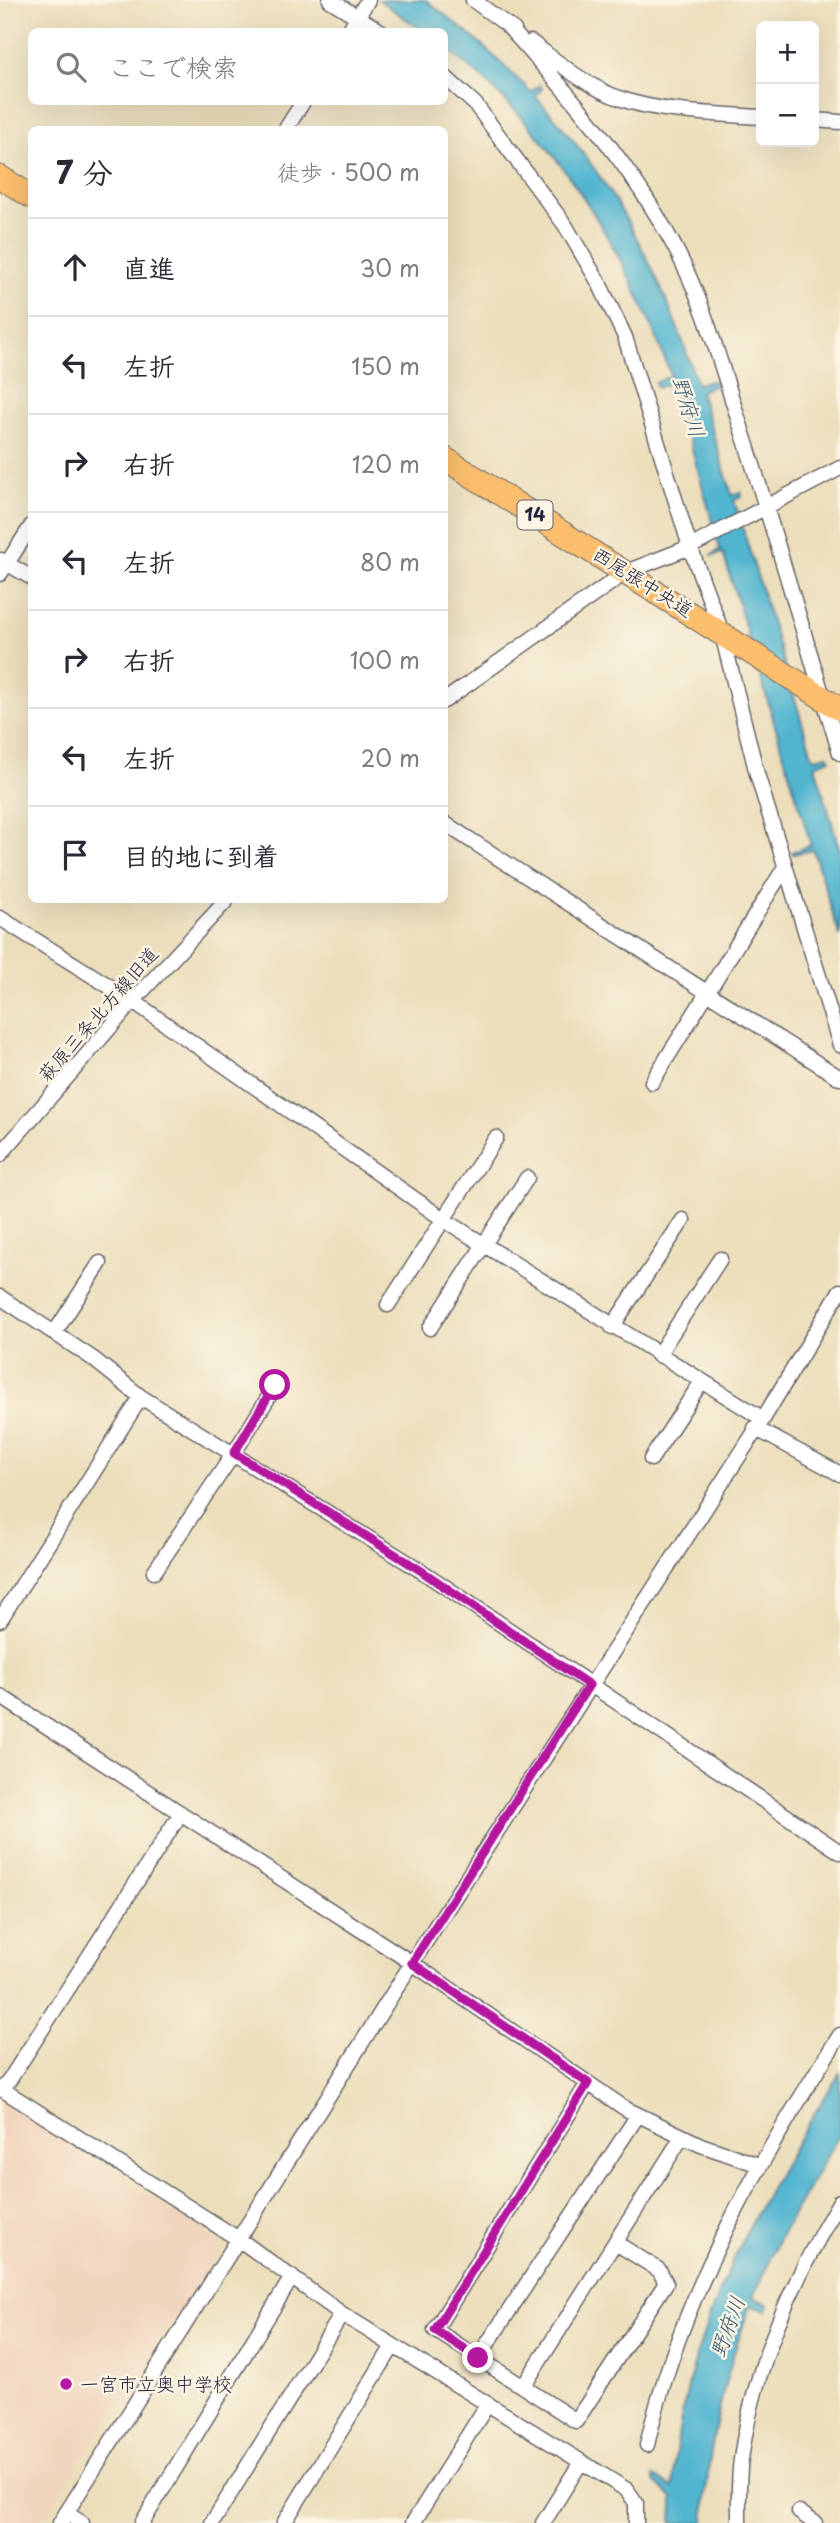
<!DOCTYPE html>
<html lang="ja">
<meta charset="utf-8">
<style>
body{margin:0;font-family:"Playpen Sans","Klee One",sans-serif;background:#f7f7f7;color:#2b2b33}
.controls{position:absolute;right:21px;top:21px;display:grid;overflow:hidden;border-radius:10px;box-shadow:0 7px 28px #0002}
.controls button{width:63px;height:63px;display:grid;place-items:center;padding:0;border:0;border-bottom:2px solid #e1e1e2;background:#fff;color:#2b2b33;font:35px sans-serif}
.stop{position:absolute;width:21px;height:21px;margin:-16px;border:5px solid #b5179e;border-radius:50%;background:#fff}
.stop.end{background:#b5179e;border-color:#fff;box-shadow:0 2px 7px #0008}
.list{margin:0;padding:0;list-style:none}
h2{display:flex;justify-content:space-between;align-items:center;height:91px;margin:0;padding:0 28px;font-size:30px}
h2 small{font-size:23px;font-weight:400;color:#7c7c81}
.list li{display:grid;grid-template-columns:46px 1fr auto;gap:21px;align-items:center;box-sizing:border-box;height:98px;padding:0 28px;border-top:2px solid #e1e1e2}
.list b{display:block;font-size:26px;white-space:nowrap}
.list em{font-size:23px;font-style:normal;color:#7c7c81}
.icon{flex:none;width:38px;height:38px;fill:none;stroke:currentColor;stroke-width:2;stroke-linecap:round;stroke-linejoin:round}
.map{position:relative;flex:none;width:840px;height:2523px;overflow:hidden}
.search{position:absolute;background:#fff;box-shadow:0 7px 28px #0002;left:28px;top:28px;width:420px;height:77px;display:flex;align-items:center;gap:18px;box-sizing:border-box;padding:0 24px;border-radius:10px;color:#7c7c81;font-size:26px}
.panel{position:absolute;background:#fff;box-shadow:0 7px 28px #0002;left:28px;top:126px;width:420px;height:777px;border-radius:10px}
.map>svg:first-child{display:block}
.built{fill:#f1d5bd}
.water{fill:#51b5d0;stroke:#3a6c86;stroke-width:2}
.lines{fill:none;stroke-linecap:round;stroke-linejoin:round}
.street-casing{stroke:#696468;stroke-width:17}
.primary-casing{stroke:#696468;stroke-width:25}
.street{stroke:#fff;stroke-width:14}
.primary{stroke:#fabe6d;stroke-width:23}
.route{stroke:#b5179e;stroke-width:9}
.poi-dot{fill:#b5179e;stroke:#fcf5e5;stroke-width:2.5}
.labels{text-anchor:middle;stroke-width:5;stroke-linejoin:round;paint-order:stroke}
.shield{fill:#fcf5e5;stroke:#63616e;stroke-width:2}
.shield-label{font-size:18px;font-weight:bold;fill:#22223b}
.street-label{font-size:19px;fill:#22223b;stroke:#fcf5e5}
.poi-label{font-size:19px;fill:#22223b;stroke:#fcf5e5;text-anchor:start}
.water-label{font-size:21px;font-style:italic;fill:#32556f;stroke:#fcf5e5}
</style>
<div class="map">
<svg width="840" height="2523" viewBox="0 0 840 2523">
<rect width="100%" height="100%" fill="#fcf5e5"/>
<filter id="ink" filterUnits="userSpaceOnUse"><feTurbulence type="fractalNoise" baseFrequency=".0143" numOctaves="2"/><feDisplacementMap in="SourceGraphic" scale="14" xChannelSelector="R" yChannelSelector="G"/><feConvolveMatrix kernelMatrix="1 2 1 2 8 2 1 2 1" color-interpolation-filters="sRGB"/></filter>
<filter id="wash" filterUnits="userSpaceOnUse"><feTurbulence type="fractalNoise" baseFrequency=".00686" numOctaves="4" result="noise"/><feDisplacementMap in="SourceGraphic" scale="28" xChannelSelector="R" yChannelSelector="G"/><feGaussianBlur stdDeviation="1.57" result="paint"/><feColorMatrix in="noise" values="0 0 0 0 0 0 0 0 0 0 0 0 0 0 0 0 0 1.4 0 .05"/><feComposite in="paint" operator="in"/></filter>
<g filter="url(#wash)">
<rect width="100%" height="100%" fill="#ecdebb"/>
<path class="built" d="M0 2100 223 2244 40 2523H0Z"/>
<path class="water" d="M379 0H426L480 43 531 92 540 85 542 89 535 96C612 177 664 278 697 384L716 380 718 384 700 391 732 495 741 492 742 497 734 500 813 758 829 755 830 759 815 765 840 851V937L813 850 793 854 792 852 811 845 723 553 711 556 720 549 673 382 657 388 655 383 671 376C626 251 554 129 445 48L444 32 423 31Z
M840 2073V2133L780 2237 753 2297 768 2304 767 2311 750 2305C724 2377 707 2446 704 2523H672L673 2498 654 2482V2477L673 2488C680 2333 759 2200 840 2073Z"/>
</g>
<g filter="url(#ink)">
<g class="lines">
<defs>
<path id="street" d="M330 0 382 32
M473 0 514 30
M507 25C568 93 630 163 673 244 703 299 719 359 738 418 774 529 806 642 840 753
M348 32 368 0
M531 42C559 63 588 88 622 99 660 113 721 114 761 117
M444 76 475 104 565 225 599 283 625 337 690 547 721 630 757 774 840 1045
M814 120 840 122
M285 130 303 102
M1 560 32 578
M0 574 32 525
M444 701 626 572 690 547 840 468
M444 823 840 1078
M0 918 133 1001 443 1219 763 1419
M652 1082 785 867
M0 1155 133 1001 227 900
M0 1297 92 1358 141 1397 420 1570 840 1852
M388 1305 496 1138
M612 1327 683 1220
M430 1328 527 1178
M55 1332 100 1263
M658 1355 720 1259
M755 1428 840 1474
M651 1459 702 1381
M154 1572 234 1453 276 1385
M0 1620 141 1397
M0 1696 412 1963 626 2109 701 2145 759 2165
M588 2083 435 2330 576 2421 666 2283 659 2270 616 2243
M0 2088 240 2240 342 2314 627 2490 636 2503V2523
M3 2090 181 1813
M478 2358 638 2115
M523 2387 682 2137
M647 2445C681 2294 757 2164 840 2035
M799 2512 815 2523
M66 2513 82 2523
M60 2523 412 1963 763 1419 840 1291
M142 2523 292 2277
M212 2523 342 2314
M284 2523 393 2346
M413 2523 487 2405
M543 2523 581 2462
M739 2523C739 2502 738 2480 741 2459 754 2366 792 2281 840 2201"/>
<path id="primary" d="M0 177 32 197
M444 458 840 709"/>
</defs>
<use href="#street" class="street-casing"/>
<use href="#primary" class="primary-casing"/>
<use href="#street" class="street"/>
<use href="#primary" class="primary"/>
</g>
</g>
<g class="lines" filter="url(#ink)">
<path class="route" d="M275 1385 234 1453 420 1570 589 1685 412 1963 588 2083 435 2330 478 2358"/>
</g>
<circle class="poi-dot" cx="66" cy="2384" r="7"/>
<g class="labels">
<rect class="shield" x="517.5" y="500.5" width="35" height="29" rx="5"/>
<g class="shield-label">
<text x="535" y="521">14</text>
</g>
<g class="street-label">
<text transform="translate(643 582) rotate(32)" y="7">西尾張中央道</text>
<text transform="translate(98 1014) rotate(-49)" y="7">萩原三条北方線旧道</text>
</g>
<g class="poi-label">
<text x="80" y="2391">一宮市立奥中学校</text>
</g>
<g class="water-label">
<text transform="translate(688 407) rotate(73)" y="7">野府川</text>
<text transform="translate(728 2327) rotate(-70)" y="7">野府川</text>
</g>
</g>
</svg>
<div class="controls">
<button>+</button>
<button>−</button>
</div>
<div class="stop" style="left:275px;top:1385px"></div>
<div class="stop end" style="left:478px;top:2358px"></div>
<div class="search"><svg class="icon" aria-label="search" viewBox="0 0 24 24"><circle cx="10" cy="10" r="6"/><path d="M15 15l6 6"/></svg>ここで検索</div>
<section class="panel">
<h2>7 分<small>徒歩 · 500 m</small></h2>
<ul class="list">
<li><svg class="icon" aria-label="ahead" viewBox="0 0 24 24"><path d="M12 20V5M6 11l6-6 6 6"/></svg><div><b>直進</b></div><em>30 m</em></li>
<li><svg class="icon" aria-label="left" viewBox="0 0 24 24"><path d="M17 20v-9H6M10 6l-5 5 5 5"/></svg><div><b>左折</b></div><em>150 m</em></li>
<li><svg class="icon" aria-label="right" viewBox="0 0 24 24"><path d="M7 20v-9h11M14 6l5 5-5 5"/></svg><div><b>右折</b></div><em>120 m</em></li>
<li><svg class="icon" aria-label="left" viewBox="0 0 24 24"><path d="M17 20v-9H6M10 6l-5 5 5 5"/></svg><div><b>左折</b></div><em>80 m</em></li>
<li><svg class="icon" aria-label="right" viewBox="0 0 24 24"><path d="M7 20v-9h11M14 6l5 5-5 5"/></svg><div><b>右折</b></div><em>100 m</em></li>
<li><svg class="icon" aria-label="left" viewBox="0 0 24 24"><path d="M17 20v-9H6M10 6l-5 5 5 5"/></svg><div><b>左折</b></div><em>20 m</em></li>
<li><svg class="icon" aria-label="arrive" viewBox="0 0 24 24"><path d="M6 21V4h12l-3 4 3 4H6"/></svg><div><b>目的地に到着</b></div></li>
</ul>
</section>
</div>
